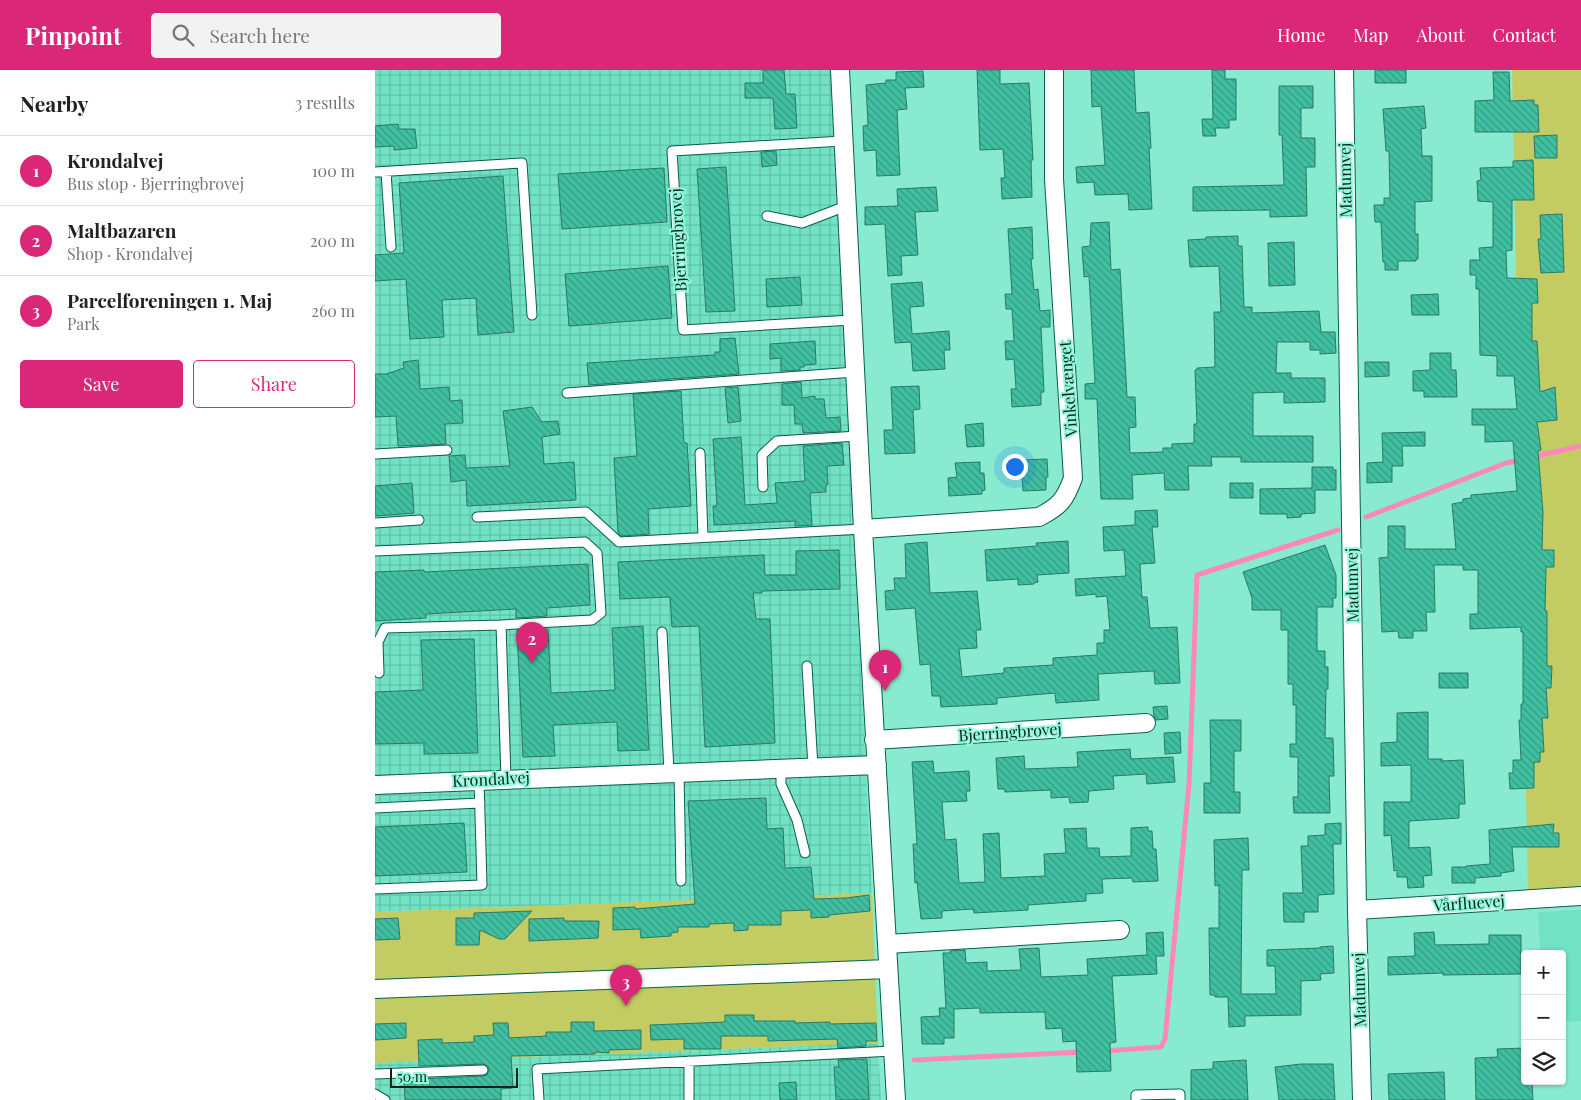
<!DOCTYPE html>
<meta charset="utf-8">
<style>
body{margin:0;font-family:"Playfair Display",serif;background:#f2f2f2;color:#222}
.controls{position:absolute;right:15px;bottom:15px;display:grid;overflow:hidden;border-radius:5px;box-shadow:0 1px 4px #0004}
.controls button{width:45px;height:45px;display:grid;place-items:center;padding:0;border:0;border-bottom:1px solid #e0e0e0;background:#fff;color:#222;font:25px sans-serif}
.scale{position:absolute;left:15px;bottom:12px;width:128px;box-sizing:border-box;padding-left:5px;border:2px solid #04251d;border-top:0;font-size:14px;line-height:18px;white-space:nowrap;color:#04251d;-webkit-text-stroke:4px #95f8dc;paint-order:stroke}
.you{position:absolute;left:639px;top:396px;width:18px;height:18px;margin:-12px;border:4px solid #fff;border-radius:50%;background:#1a73e8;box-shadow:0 0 0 8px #1a73e833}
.badge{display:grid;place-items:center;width:32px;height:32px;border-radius:50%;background:#db2777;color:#fff;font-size:16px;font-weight:700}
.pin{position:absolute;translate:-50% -41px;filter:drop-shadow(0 1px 2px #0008)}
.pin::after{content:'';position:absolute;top:26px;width:18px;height:15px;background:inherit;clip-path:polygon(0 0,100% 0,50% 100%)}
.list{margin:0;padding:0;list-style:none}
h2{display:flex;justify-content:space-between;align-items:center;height:65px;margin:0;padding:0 20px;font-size:21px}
h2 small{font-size:16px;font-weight:400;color:#767676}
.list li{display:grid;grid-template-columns:32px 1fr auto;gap:15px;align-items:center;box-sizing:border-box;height:70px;padding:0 20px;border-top:1px solid #e0e0e0}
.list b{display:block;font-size:19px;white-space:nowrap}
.list p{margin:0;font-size:16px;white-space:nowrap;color:#767676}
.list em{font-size:16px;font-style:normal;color:#767676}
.actions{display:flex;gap:10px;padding:15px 20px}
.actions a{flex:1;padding:11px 0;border:1px solid #db2777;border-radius:5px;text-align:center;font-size:18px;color:#db2777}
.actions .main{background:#db2777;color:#fff}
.icon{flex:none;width:28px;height:28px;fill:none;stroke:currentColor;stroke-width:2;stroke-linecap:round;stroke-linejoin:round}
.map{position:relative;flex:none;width:1206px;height:1030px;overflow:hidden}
header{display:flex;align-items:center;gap:30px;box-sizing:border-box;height:70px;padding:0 25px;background:#db2777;color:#fff}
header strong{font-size:24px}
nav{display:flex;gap:28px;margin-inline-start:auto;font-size:18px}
.search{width:350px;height:45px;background:#f2f2f2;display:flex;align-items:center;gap:12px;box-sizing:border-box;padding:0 18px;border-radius:5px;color:#767676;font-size:19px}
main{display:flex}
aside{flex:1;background:#fff}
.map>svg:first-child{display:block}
.built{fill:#72e2c4}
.industrial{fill:url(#industrial-grid)}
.garden{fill:#c2cc62}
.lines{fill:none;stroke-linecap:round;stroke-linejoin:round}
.stream{stroke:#fb88b9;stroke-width:5}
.building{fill:url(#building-back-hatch);stroke:#2b7966}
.lane-casing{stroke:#06604e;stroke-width:11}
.street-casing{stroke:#06604e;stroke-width:20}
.lane{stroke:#fff;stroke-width:9}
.street{stroke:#fff;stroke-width:18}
.labels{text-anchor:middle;stroke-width:4;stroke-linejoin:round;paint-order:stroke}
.street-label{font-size:16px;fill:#04251d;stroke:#95f8dc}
</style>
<header>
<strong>Pinpoint</strong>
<div class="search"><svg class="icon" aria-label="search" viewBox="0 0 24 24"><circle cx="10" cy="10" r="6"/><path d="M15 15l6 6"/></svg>Search here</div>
<nav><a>Home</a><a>Map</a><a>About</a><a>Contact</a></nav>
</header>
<main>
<aside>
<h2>Nearby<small>3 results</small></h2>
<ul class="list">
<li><span class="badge">1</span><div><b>Krondalvej</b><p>Bus stop · Bjerringbrovej</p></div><em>100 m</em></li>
<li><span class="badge">2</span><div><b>Maltbazaren</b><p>Shop · Krondalvej</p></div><em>200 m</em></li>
<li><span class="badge">3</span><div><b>Parcelforeningen 1. Maj</b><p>Park</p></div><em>260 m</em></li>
</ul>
<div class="actions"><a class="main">Save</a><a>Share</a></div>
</aside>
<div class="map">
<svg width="1206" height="1030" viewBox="0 0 1206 1030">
<defs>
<pattern id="industrial-grid" width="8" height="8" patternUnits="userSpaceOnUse" patternTransform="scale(1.25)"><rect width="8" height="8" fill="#72e2c4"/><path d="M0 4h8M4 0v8" fill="none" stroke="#61c2a8"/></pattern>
<pattern id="building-back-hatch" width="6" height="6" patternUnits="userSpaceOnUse" patternTransform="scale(1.25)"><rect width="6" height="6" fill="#40c0a1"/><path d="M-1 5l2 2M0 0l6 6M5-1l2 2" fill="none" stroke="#339c83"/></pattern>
</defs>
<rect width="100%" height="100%" fill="#88ebcf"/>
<path class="built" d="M1206 840V951L1187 952V884H1165L1163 842Z"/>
<path class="industrial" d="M0 0H456L497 823 0 842Z
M503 973 506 1030H0V993Z"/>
<path class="garden" d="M1137 0H1206V818L1153 821Z
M497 823 503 973 0 993V842Z"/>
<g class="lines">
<path class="stream" d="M1158 387 1206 376
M991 447 1131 393 1145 390
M729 981 786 977 790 969 814 714 822 505 963 460
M539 990 708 982"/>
</g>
<path class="building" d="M388 0H409L411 24H420L422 58 400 59 398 28H370V13H388Z
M602 0H625V14L654 13 658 90H656L657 127 627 129 626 108H630L628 79 605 80Z
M716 0H759L761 43 774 42 776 78H774L777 139 754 140 753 124 720 125 719 112 702 113 701 97 730 95 726 36 717 37Z
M837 0H850V9H861V50H854V58H840L841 66H828L827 49H838Z
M1000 0H1031V13H1000Z
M548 1 549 17 530 18 532 39 522 40 525 105 502 106 501 80 489 81 488 56 493 55 491 15 511 13V10H521V2Z
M1118 2H1134L1135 31 1159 30V35H1163L1164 62H1100V31L1119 30Z
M904 16H938V38H926V68H940V97H931L932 146 895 147V140L818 141V117L909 115 907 65H904Z
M1049 36 1051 58 1046 59 1047 86H1057V131L1040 132V164H1043V189H1041V191H1023V200H1010V192H1008L1006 152H1000L999 135H1009V128H1015L1014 81H1011L1008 39Z
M23 54 24 59H40L42 78 19 80V76L0 77V56Z
M1182 65V88H1160L1159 66Z
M401 81 402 95 387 97 386 82Z
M1158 90 1159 130H1137V180L1131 181 1132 208 1162 209 1163 233H1157V271H1162L1165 322 1180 317 1182 350 1162 352 1166 380 1163 381 1168 442 1167 480H1179V497H1171L1170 541H1172V596H1177L1176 618H1171L1173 648H1167L1169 682H1165V692H1159V718L1135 719 1134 703H1138V690H1146L1144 650H1146V634H1148V562H1146V557L1095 559V544H1103V500H1088V495H1059L1060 542H1051L1052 561H1038V568H1024L1023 561 1007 562 1004 488 1013 487V456H1030V479H1081L1077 434 1088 432V429L1096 428V425L1142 421 1138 371 1110 372V355H1097V339H1142L1139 306H1122V286L1105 285 1104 219H1101V205H1095V190H1105L1104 178 1118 177V132L1103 131 1102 111 1106 110 1105 98 1138 97V91Z
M351 97 360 241 331 242 322 99Z
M289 98 292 152 187 159 183 104Z
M128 106 139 262 103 265 101 228 67 230 69 267 35 269 31 209 0 211V185L29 183 24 113Z
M561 117 563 141 540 142 543 185 526 186 527 205 513 206 510 154 490 155V137L523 136 522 119Z
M1187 144 1189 202 1166 203 1163 169H1166L1165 145Z
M734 152 736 200 745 199 752 327H760L761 357 754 358 755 383 788 382V378H797V374L819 373V354H822L820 300H822V298L840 297 839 242H846L844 196 815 197 813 170 831 169V167L863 166V176H867L869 237H877V243L944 241 946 262H960L961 283 945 284V280H935V272H902L901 303H916V308H950V332L909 333V322L878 323V366H938V392H866V387H836L837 396H813L814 420H790L789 403 757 405 758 429H726L722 329H710V314L720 313 714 206 709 207 707 177 715 176 716 153Z
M657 157 658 189H656L659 220 663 219 665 241 675 240V257H666L669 322H666V335L637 337 636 319H641L639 289 631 290 630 271H639L637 239H631L630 224H637L633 159Z
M919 172 920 215 894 216 893 173Z
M293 196 297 248 194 256 190 204Z
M425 207 427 235 392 237 391 209Z
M547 212 549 236 535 237 537 264 574 261 575 280H569L570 299 538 301 536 272 520 273 516 214Z
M1063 224 1064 245H1037L1036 225Z
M360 268 364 304 214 315 212 293 340 285V282H345V269Z
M440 271 441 294 429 295V297H425V300L406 301V288L395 289V274Z
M1055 283H1076V300H1081L1082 327H1049V321H1038V301L1055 300Z
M43 290 45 319 74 317 75 331 87 330 88 353 70 354 71 374 23 376 21 346 0 347V304H11L29 298 28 292Z
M990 292H1014V306L990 307Z
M426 312 427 328 440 326V329H449L451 348 465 347 466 361 428 363 427 354H420L419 335H407V314Z
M544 316 545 339 538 340 540 383 510 384 509 360H518L516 317Z
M363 317 366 351 353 353 350 318Z
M306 321 309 373H312L316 436 273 439 274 464 246 466 243 463 239 388 262 386 258 324Z
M157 337 167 352 183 351 185 364 167 367 169 394 199 392 201 430 92 436 91 410 76 412 74 386 90 385 91 398 135 396 128 341Z
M608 353 609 376 592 377 590 355Z
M1050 362V376H1027L1028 396H1017V412L992 413V393L1008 392 1007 363Z
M366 367 370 435 402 433 400 413 430 411 428 376 467 373 469 395 452 396 453 414 451 415V422L435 423 437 455 420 456V451L339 455 338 436H342L338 369Z
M672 389 673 407H671V420L648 421 646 390Z
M605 392V403H609L610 420 607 421V424L574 426 573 408 582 407 580 393Z
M937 397H958V400H961V420H940V443L926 444V447L912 448V444H885V419L937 418Z
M37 413 39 443 0 446V416Z
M855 413H878V428H855Z
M782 440 783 457H777L780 493 765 494 767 527H772L775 558 802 557 805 613 780 614 779 601 723 604 724 630 681 633 680 623 622 628V634L566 637 565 626H557L555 594 545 595 540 538 511 540 510 521 520 520 519 508H531L530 474 552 472 555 523 602 521 606 560H601L602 578 584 579 587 607 629 603V598L678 595V588L722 585V573H729V560H735L732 526 721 527V524L701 526 700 509 751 506 749 480 729 481 728 457 760 455V441Z
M693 471 694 503 662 505 663 512 659 513V514L643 515V509L612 511 610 480 662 476 661 473Z
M950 475 961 505V528H958V537H942V581H950V597H953V619H951L950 668H958L959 706H954L955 743H919L918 727H923V687H915V674H921V635H918V614H913V560H906V540H877V528L868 502Z
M464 480 465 519 387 521V523H378L381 549H395L400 673 330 677 324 556 297 557 295 527 245 529 243 492 389 485 390 505H421V481Z
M213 494 215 535 172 538V546L141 548V539L51 544V548L0 551V502L49 500V502Z
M268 556 274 680 243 681 242 652 178 655 180 686 148 687 142 560 173 559 176 623 240 620 237 558Z
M99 569 103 683 49 684V673L0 674V622L48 620 46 570Z
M1064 603H1093V618H1064Z
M792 636 793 649 781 650 779 646 778 637Z
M1053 642V689H1067V691L1088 690 1090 734H1084V748L1034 751V778L1055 777 1057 805 1048 806 1049 817 1033 818 1032 807H1022V800L1019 801 1016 765 1009 766V732H1036V695L1006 696V673L1022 672V643Z
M835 650H866V681H859V722H865V743H829V713H836Z
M805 662 806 683 790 684 789 663Z
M755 679 756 689 798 687 800 712 772 714 771 704 738 706 739 719 714 721 713 732 695 733 694 727 676 728V720L630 722V719H623L621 688 649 686 650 699 703 697 702 682Z
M558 691 559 703 594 701 595 721H591L592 731 567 732 570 770 581 769 584 813 610 812 608 764 624 763 626 808 670 806 669 784 691 783 689 759 711 758 712 778H724L725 787 756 786V758L773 757V761H777L778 779H781L783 811 758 812 757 808 727 809 728 823 711 824V831L653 835V840L599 843 598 839 567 841V848L546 849 542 812 540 813 538 774H542L537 692Z
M391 728 392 759 408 758 410 798 436 797 439 829 471 828 494 825 495 841 454 845V847L436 848V840L406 841V855H373V860L359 861V853L334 854V857H303V862L296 863V866L266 868 265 859 238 860V838L260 837V839L320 834 313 731Z
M89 753 92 802 0 806V757Z
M966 753V774H958L959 824 943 825V842H929V852H909L908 823H928L926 776H933V766L950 765V754Z
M1179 754 1178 763H1184V777H1137L1139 801 1126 803V806L1100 808V813H1077V797H1091V796L1115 794 1114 760Z
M873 768 874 800H867L866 924H901L900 896H892V880L945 878V877L958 876 959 903 945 904 946 910 926 911V945L870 946V956L854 957 853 927H840V925H835L834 858H844V815L840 816 839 770Z
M157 841 130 869H124L105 860 104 875H81V848H99V843Z
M23 848 25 869 0 870V849Z
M189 848V851H224L223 868 154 871V849Z
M788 862 789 886H781L782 904 737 906 741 972 735 973 736 1001 702 1002 701 971 688 972 687 958 671 959 670 942 605 943V938L579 939V968H569V974H547L546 947 565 946 564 938H571L568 883H575V881L590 880 591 893 612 892V901L646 900 644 879 664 878 666 907 713 905 712 889 772 885 771 863Z
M1059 862 1060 875 1114 874V865H1146V904L1068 905V903L1013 905V887L1040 886 1039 863Z
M350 945H379V951H420V953L455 952V954L501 953 502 971H491V976L463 978 462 969 393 971V966H346V979H309V969L276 970 275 955 350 952Z
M196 952H219V961L266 960V979L234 980V983L220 982V984L188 985 136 986 138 1018 126 1019V1030H30L29 1012 44 1011V1009L108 1006 112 1005 114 1000 113 996 108 994 44 996 43 970 67 969V973L99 972V966L119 965 118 953H133L134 968 171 966V962H196Z
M31 953V968L0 970V954Z
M1150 978V1011H1157L1158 1030H1101L1100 988 1123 987 1122 979Z
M492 989 494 1030H461L459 997H464L463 990Z
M871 990 873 1030H816V1000L838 999V992Z
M926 994H958L960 1030H904L900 997Z
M1069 1002 1070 1030H1014L1013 1004Z
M421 1012 422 1030H405L404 1013Z"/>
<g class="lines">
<defs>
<path id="lane" d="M468 71 297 81 308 260 477 250
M0 102 147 93 157 245
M11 102 16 177
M392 146 427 153 471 136
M192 323 480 302
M325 383 328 467
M0 384 72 380
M388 417 387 385 402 371 483 366
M102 447 211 442 244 472 488 459
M0 453 44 450
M0 481 210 472 222 483 226 543 217 550 126 555 131 708
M287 562 294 702
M432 596 438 697
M4 603 3 572 10 558 126 555
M406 698V714L422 750 430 783
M304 702 306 811
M0 738 105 733
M0 819 107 815 104 710
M314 991V1030
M0 1004 108 1000
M0 1024 10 1030
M164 1030 162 999 518 981
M761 1030V1025L805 1024V1030"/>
<path id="street" d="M465 0 488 459 521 1030
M969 0 982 840 987 1030
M488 459 664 447C685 436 690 430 698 408L679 109V0
M499 670 771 653
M0 715 502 695
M982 840 1206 826
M512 874 745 860
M0 919 513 899"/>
</defs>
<use href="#lane" class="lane-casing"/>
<use href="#street" class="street-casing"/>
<use href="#lane" class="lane"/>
<use href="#street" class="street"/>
</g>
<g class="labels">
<g class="street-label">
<text transform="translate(970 110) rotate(-91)" y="6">Madumvej</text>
<text transform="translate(303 170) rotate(-93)" y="6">Bjerringbrovej</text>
<text transform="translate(693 319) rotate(-94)" y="6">Vinkelvænget</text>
<text transform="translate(977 515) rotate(-91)" y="6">Madumvej</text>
<text transform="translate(635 662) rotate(-4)" y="6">Bjerringbrovej</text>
<text transform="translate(116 709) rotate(-3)" y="6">Krondalvej</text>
<text transform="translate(1094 833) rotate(-4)" y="6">Vårfluevej</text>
<text transform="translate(984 920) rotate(-92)" y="6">Madumvej</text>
</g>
</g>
</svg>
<div class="controls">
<button>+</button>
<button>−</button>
<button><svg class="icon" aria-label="layers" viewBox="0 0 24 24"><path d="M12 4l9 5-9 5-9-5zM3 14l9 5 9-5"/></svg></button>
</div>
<div class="scale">50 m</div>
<div class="you"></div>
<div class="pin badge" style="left:510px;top:621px">1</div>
<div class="pin badge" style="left:157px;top:593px">2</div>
<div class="pin badge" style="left:251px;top:936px">3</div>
</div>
</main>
